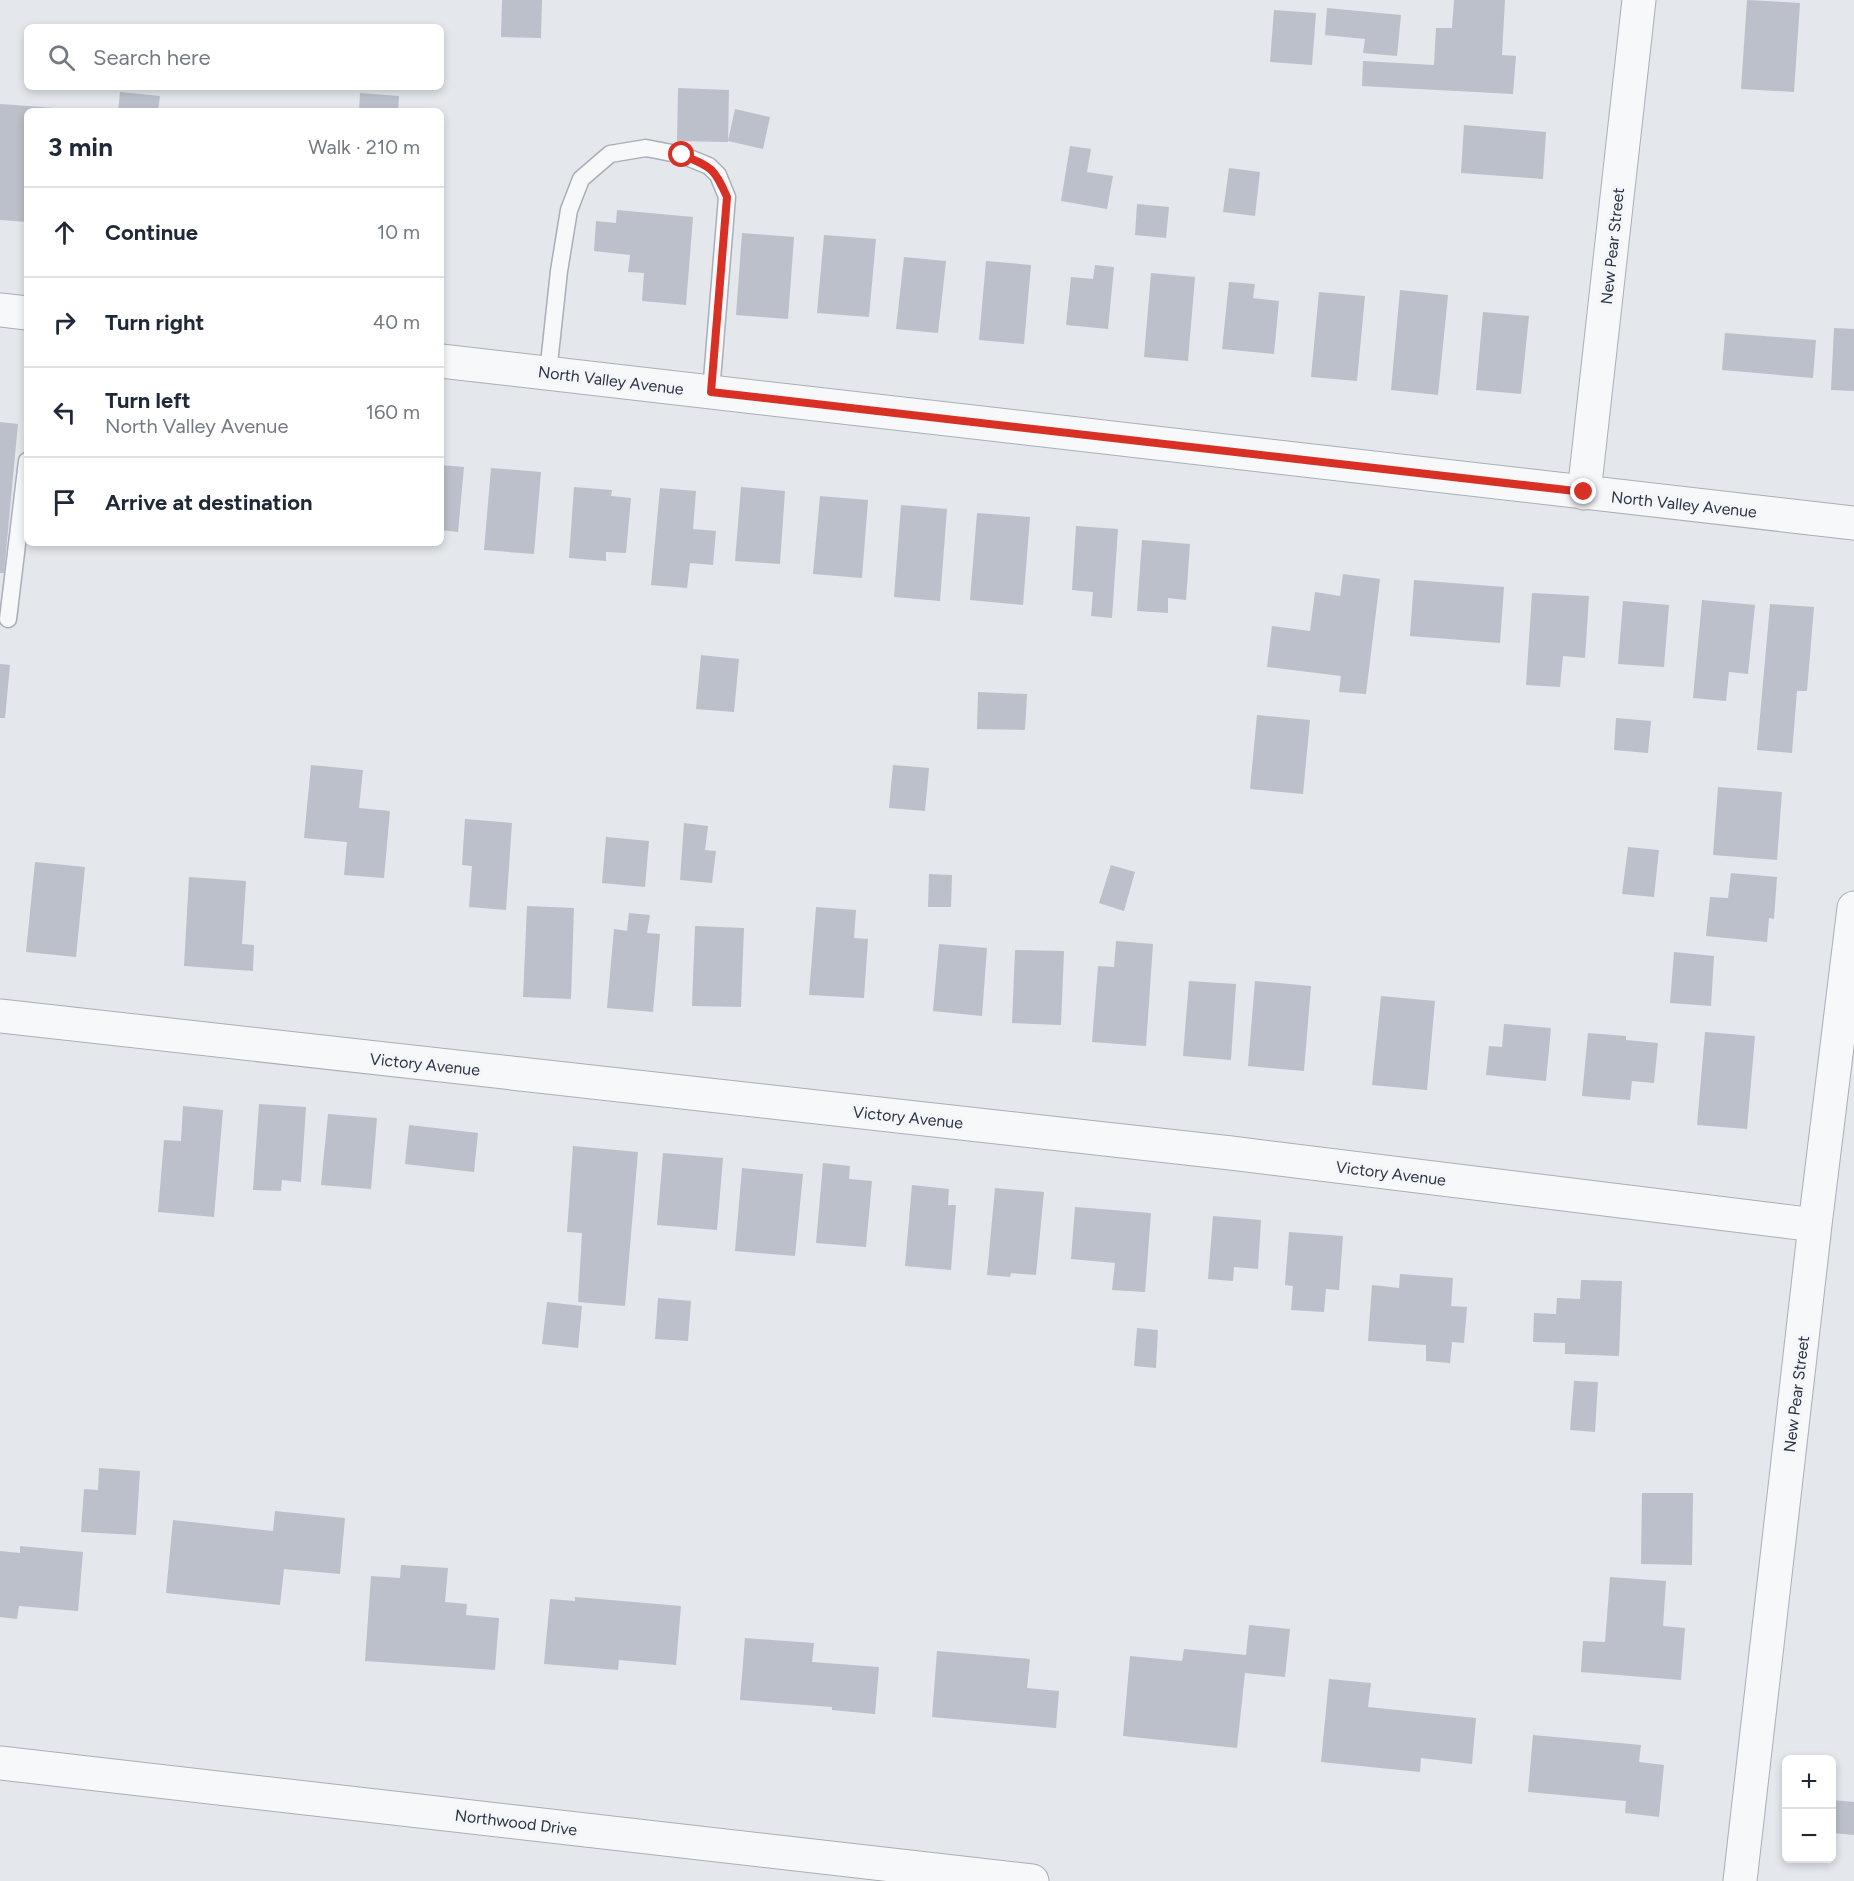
<!DOCTYPE html>
<meta charset="utf-8">
<style>
body{margin:0;font-family:Figtree,sans-serif;background:#f6f6f7;color:#1f2937}
.controls{position:absolute;right:18px;bottom:18px;display:grid;overflow:hidden;border-radius:9px;box-shadow:0 3px 9px #0003}
.controls button{width:54px;height:54px;display:grid;place-items:center;padding:0;border:0;border-bottom:2px solid #e0e1e3;background:#fff;color:#1f2937;font:30px sans-serif}
.stop{position:absolute;width:18px;height:18px;margin:-14px;border:4px solid #d93025;border-radius:50%;background:#fff}
.stop.end{background:#d93025;border-color:#fff;box-shadow:0 2px 6px #0008}
.list{margin:0;padding:0;list-style:none}
h2{display:flex;justify-content:space-between;align-items:center;height:78px;margin:0;padding:0 24px;font-size:26px}
h2 small{font-size:20px;font-weight:400;color:#747a83}
.list li{display:grid;grid-template-columns:39px 1fr auto;gap:18px;align-items:center;box-sizing:border-box;height:90px;padding:0 24px;border-top:2px solid #e0e1e3}
.list b{display:block;font-size:22px;white-space:nowrap}
.list p{margin:0;font-size:20px;white-space:nowrap;color:#747a83}
.list em{font-size:20px;font-style:normal;color:#747a83}
.icon{flex:none;width:33px;height:33px;fill:none;stroke:currentColor;stroke-width:2;stroke-linecap:round;stroke-linejoin:round}
.map{position:relative;flex:none;width:1854px;height:1881px;overflow:hidden}
.search{position:absolute;background:#fff;box-shadow:0 3px 9px #0003;left:24px;top:24px;width:420px;height:66px;display:flex;align-items:center;gap:15px;box-sizing:border-box;padding:0 21px;border-radius:9px;color:#747a83;font-size:22px}
.panel{position:absolute;background:#fff;box-shadow:0 3px 9px #0003;left:24px;top:108px;width:420px;height:438px;border-radius:9px}
.map>svg:first-child{display:block}
.building{fill:#bbc0ca}
.lines{fill:none;stroke-linecap:round;stroke-linejoin:round}
.lane-casing{stroke:#a9aeb7;stroke-width:19}
.street-casing{stroke:#a9aeb7;stroke-width:35}
.lane{stroke:#f7f8fa;stroke-width:16}
.street{stroke:#f7f8fa;stroke-width:33}
.route{stroke:#d93025;stroke-width:8}
.labels{text-anchor:middle;stroke-width:6;stroke-linejoin:round;paint-order:stroke}
.street-label{font-size:16px;fill:#2b3445;stroke:#f4f6f9}
</style>
<div class="map">
<svg width="1854" height="1881" viewBox="0 0 1854 1881">
<rect width="100%" height="100%" fill="#e4e7ec"/>
<path class="building" d="M502 0H542L541 38 501 37Z
M1454 0H1505L1502 55 1516 56 1513 94 1362 86 1363 61 1434 65 1436 28H1452Z
M1747 0 1800 3 1794 92 1741 89Z
M1327 8 1401 15 1397 56 1363 53 1365 39 1325 35Z
M1274 10 1316 13 1312 65 1270 62Z
M678 88 729 90 728 142 677 141Z
M120 92 160 96 158 111H118Z
M360 93 399 96 398 111H359Z
M0 104 56 108 55 111H27V222L0 220Z
M735 109 770 117 763 149 728 141Z
M1464 125 1546 132 1543 179 1461 173Z
M1070 146 1091 149 1087 172 1113 176 1107 209 1061 201Z
M1229 168 1260 172 1255 216 1223 212Z
M1137 204 1169 207 1166 238 1135 235Z
M617 210 693 217 686 305 642 301 644 273 628 272 630 255 594 251 596 221 616 223Z
M742 233 794 237 788 319 736 315Z
M824 235 876 239 869 317 817 313Z
M904 257 946 261 938 333 896 329Z
M986 261 1031 265 1024 344 979 340Z
M1095 265 1114 267 1108 329 1066 325 1071 277 1093 279Z
M1151 273 1195 277 1188 361 1144 357Z
M1229 282 1255 284 1253 298 1279 301 1274 354 1222 349Z
M1400 290 1448 295 1438 395 1391 390Z
M1319 292 1365 296 1357 381 1311 377Z
M1483 312 1529 316 1521 394 1476 390Z
M1834 328 1854 329V391L1831 390Z
M1725 333 1816 340 1813 378 1722 370Z
M0 422 18 424 4 573H0Z
M441 465 464 467 458 532 441 530Z
M491 468 541 472 534 554 484 550Z
M574 487 612 490 611 496 631 498 626 553 606 552V561L569 558Z
M741 487 785 491 780 564 735 561Z
M660 488 696 491 693 529 716 531 713 565 690 563 687 588 651 585Z
M820 496 868 500 862 578 813 574Z
M901 505 947 509 940 601 894 597Z
M977 513 1030 517 1023 605 970 600Z
M1076 526 1118 529 1112 618 1091 616 1093 592 1072 590Z
M1142 540 1190 544 1186 600 1168 598V613L1137 611Z
M1343 574 1380 579 1366 694 1339 692 1341 676 1267 667 1272 626 1310 631 1315 592 1340 596Z
M1414 580 1504 587 1500 643 1410 636Z
M1532 593 1589 596 1585 658 1563 656 1560 687 1526 685Z
M1702 600 1755 605 1748 674 1729 672 1726 701 1693 698Z
M1623 601 1669 605 1664 667 1618 664Z
M1770 604 1814 607 1807 691H1797L1792 753 1757 750Z
M701 655 739 659 734 712 696 709Z
M0 664 10 665 5 718H0Z
M978 692 1027 694 1025 730 977 729Z
M1257 715 1310 720 1303 794 1250 789Z
M1616 718 1651 721 1648 753 1614 750Z
M311 765 363 770 359 808 390 811 384 878 344 875 347 842 304 838Z
M893 765 929 768 925 811 889 808Z
M1718 787 1782 792 1777 860 1713 855Z
M465 819 512 823 506 910 469 907 472 866 462 865Z
M684 823 708 826 705 850 716 851 712 883 680 880Z
M606 837 649 841 645 887 602 883Z
M1628 847 1659 850 1654 897 1622 894Z
M35 862 85 867 76 957 26 952Z
M1111 865 1135 872 1124 911 1099 903Z
M1731 873 1777 877 1774 919 1769 918 1767 942 1706 936 1710 897 1728 898Z
M929 874 952 875 951 907H928Z
M189 877 246 881 242 944 254 945 253 971 184 966Z
M527 906 574 908 571 999 523 997Z
M816 907 856 910 854 938 868 939 864 998 809 995Z
M629 913 650 915 647 933 660 934 653 1012 607 1008 614 929 627 931Z
M695 926 744 928 741 1007 692 1006Z
M1116 941 1153 944 1146 1046 1092 1042 1098 966 1114 967Z
M939 944 987 948 982 1016 933 1011Z
M1015 950 1064 951 1061 1025 1012 1023Z
M1674 952 1714 956 1711 1006 1670 1003Z
M1189 981 1236 984 1231 1060 1183 1056Z
M1255 981 1311 986 1304 1071 1248 1066Z
M1381 996 1435 1001 1427 1090 1372 1085Z
M1504 1024 1551 1028 1546 1081 1486 1075 1489 1046 1502 1047Z
M1705 1032 1755 1036 1747 1129 1697 1125Z
M1588 1033 1626 1036V1040L1658 1043 1654 1083 1632 1081 1630 1100 1582 1096Z
M259 1104 306 1107 301 1182 282 1180 281 1191 253 1190Z
M183 1106 223 1110 214 1217 158 1212 164 1140 181 1141Z
M328 1114 377 1118 371 1189 321 1185Z
M409 1125 478 1133 474 1172 405 1164Z
M573 1146 638 1152 625 1306 578 1302 582 1233 567 1232Z
M663 1153 723 1158 717 1230 657 1225Z
M823 1163 850 1166 849 1179 872 1181 866 1247 816 1243Z
M742 1168 803 1174 795 1256 735 1251Z
M912 1185 949 1189 948 1205H956L951 1270 905 1266Z
M995 1188 1044 1192 1036 1275 1011 1273 1010 1277 987 1275Z
M1075 1207 1151 1213 1145 1292 1112 1290 1115 1263 1071 1259Z
M1213 1216 1261 1220 1258 1269 1234 1267 1233 1281 1208 1279Z
M1289 1232 1343 1236 1339 1290 1326 1289 1324 1312 1291 1310 1293 1286 1285 1285Z
M1400 1274 1453 1278 1451 1306 1467 1307 1464 1343 1452 1342 1450 1363 1426 1361V1345L1368 1341 1372 1285 1399 1288Z
M1581 1280 1622 1281 1619 1356 1565 1354V1343L1533 1342 1534 1313 1556 1314 1557 1298 1580 1299Z
M658 1298 691 1301 688 1341 655 1339Z
M547 1302 582 1306 578 1348 542 1344Z
M1137 1328 1158 1330 1156 1368 1134 1366Z
M1574 1381 1598 1382 1595 1432 1570 1430Z
M99 1468 140 1471 136 1535 81 1532 84 1489 98 1490Z
M1642 1493H1693L1692 1565 1641 1564Z
M275 1511 345 1518 340 1574 284 1569 280 1605 166 1593 173 1520 273 1531Z
M20 1546 83 1552 78 1611 19 1606 17 1619 0 1617V1551L20 1553Z
M401 1565 448 1568 445 1602 467 1604 466 1615 499 1618 495 1670 365 1661 371 1576 400 1578Z
M1610 1577 1666 1581 1663 1626 1685 1628 1681 1680 1581 1672 1583 1641 1605 1642Z
M575 1597 681 1606 676 1665 619 1660 618 1670 544 1664 550 1599 575 1601Z
M1249 1625 1290 1629 1285 1677 1245 1673 1237 1748 1123 1736 1130 1656 1182 1661 1184 1649 1246 1655Z
M745 1638 814 1643 812 1662 879 1667 875 1714 832 1710V1707L740 1700Z
M937 1651 1030 1659 1027 1688 1059 1691 1056 1728 932 1717Z
M1329 1679 1371 1683 1368 1707 1476 1718 1472 1764 1421 1758 1420 1772 1321 1762Z
M1533 1735 1641 1745 1639 1762 1664 1765 1659 1817 1625 1813 1626 1801 1528 1792Z
M1832 1800 1854 1802V1835L1832 1833Z"/>
<g class="lines">
<defs>
<path id="lane" d="M548 373 559 271 569 210 581 179 610 154 646 148 682 155 709 166 718 175 727 197 711 392
M8 619 27 461"/>
<path id="street" d="M0 310 27 313
M441 361 1854 523
M1584 493 1639 0
M0 1016 1231 1153 1815 1225
M0 1763 1032 1881
M1740 1881 1815 1225 1854 908"/>
</defs>
<use href="#lane" class="lane-casing"/>
<use href="#street" class="street-casing"/>
<use href="#lane" class="lane"/>
<use href="#street" class="street"/>
</g>
<g class="lines">
<path class="route" d="M682 155C711 167 714 167 727 197L711 392 1584 492"/>
</g>
<g class="labels">
<g class="street-label">
<text transform="translate(1612 246) rotate(-84)" y="6">New Pear Street</text>
<text transform="translate(611 380) rotate(7)" y="6">North Valley Avenue</text>
<text transform="translate(1684 504) rotate(6)" y="6">North Valley Avenue</text>
<text transform="translate(425 1064) rotate(6)" y="6">Victory Avenue</text>
<text transform="translate(908 1117) rotate(6)" y="6">Victory Avenue</text>
<text transform="translate(1391 1173) rotate(7)" y="6">Victory Avenue</text>
<text transform="translate(1796 1394) rotate(-83)" y="6">New Pear Street</text>
<text transform="translate(516 1822) rotate(7)" y="6">Northwood Drive</text>
</g>
</g>
</svg>
<div class="controls">
<button>+</button>
<button>−</button>
</div>
<div class="stop" style="left:682px;top:155px"></div>
<div class="stop end" style="left:1584px;top:492px"></div>
<div class="search"><svg class="icon" aria-label="search" viewBox="0 0 24 24"><circle cx="10" cy="10" r="6"/><path d="M15 15l6 6"/></svg>Search here</div>
<section class="panel">
<h2>3 min<small>Walk · 210 m</small></h2>
<ul class="list">
<li><svg class="icon" aria-label="ahead" viewBox="0 0 24 24"><path d="M12 20V5M6 11l6-6 6 6"/></svg><div><b>Continue</b></div><em>10 m</em></li>
<li><svg class="icon" aria-label="right" viewBox="0 0 24 24"><path d="M7 20v-9h11M14 6l5 5-5 5"/></svg><div><b>Turn right</b></div><em>40 m</em></li>
<li><svg class="icon" aria-label="left" viewBox="0 0 24 24"><path d="M17 20v-9H6M10 6l-5 5 5 5"/></svg><div><b>Turn left</b><p>North Valley Avenue</p></div><em>160 m</em></li>
<li><svg class="icon" aria-label="arrive" viewBox="0 0 24 24"><path d="M6 21V4h12l-3 4 3 4H6"/></svg><div><b>Arrive at destination</b></div></li>
</ul>
</section>
</div>
